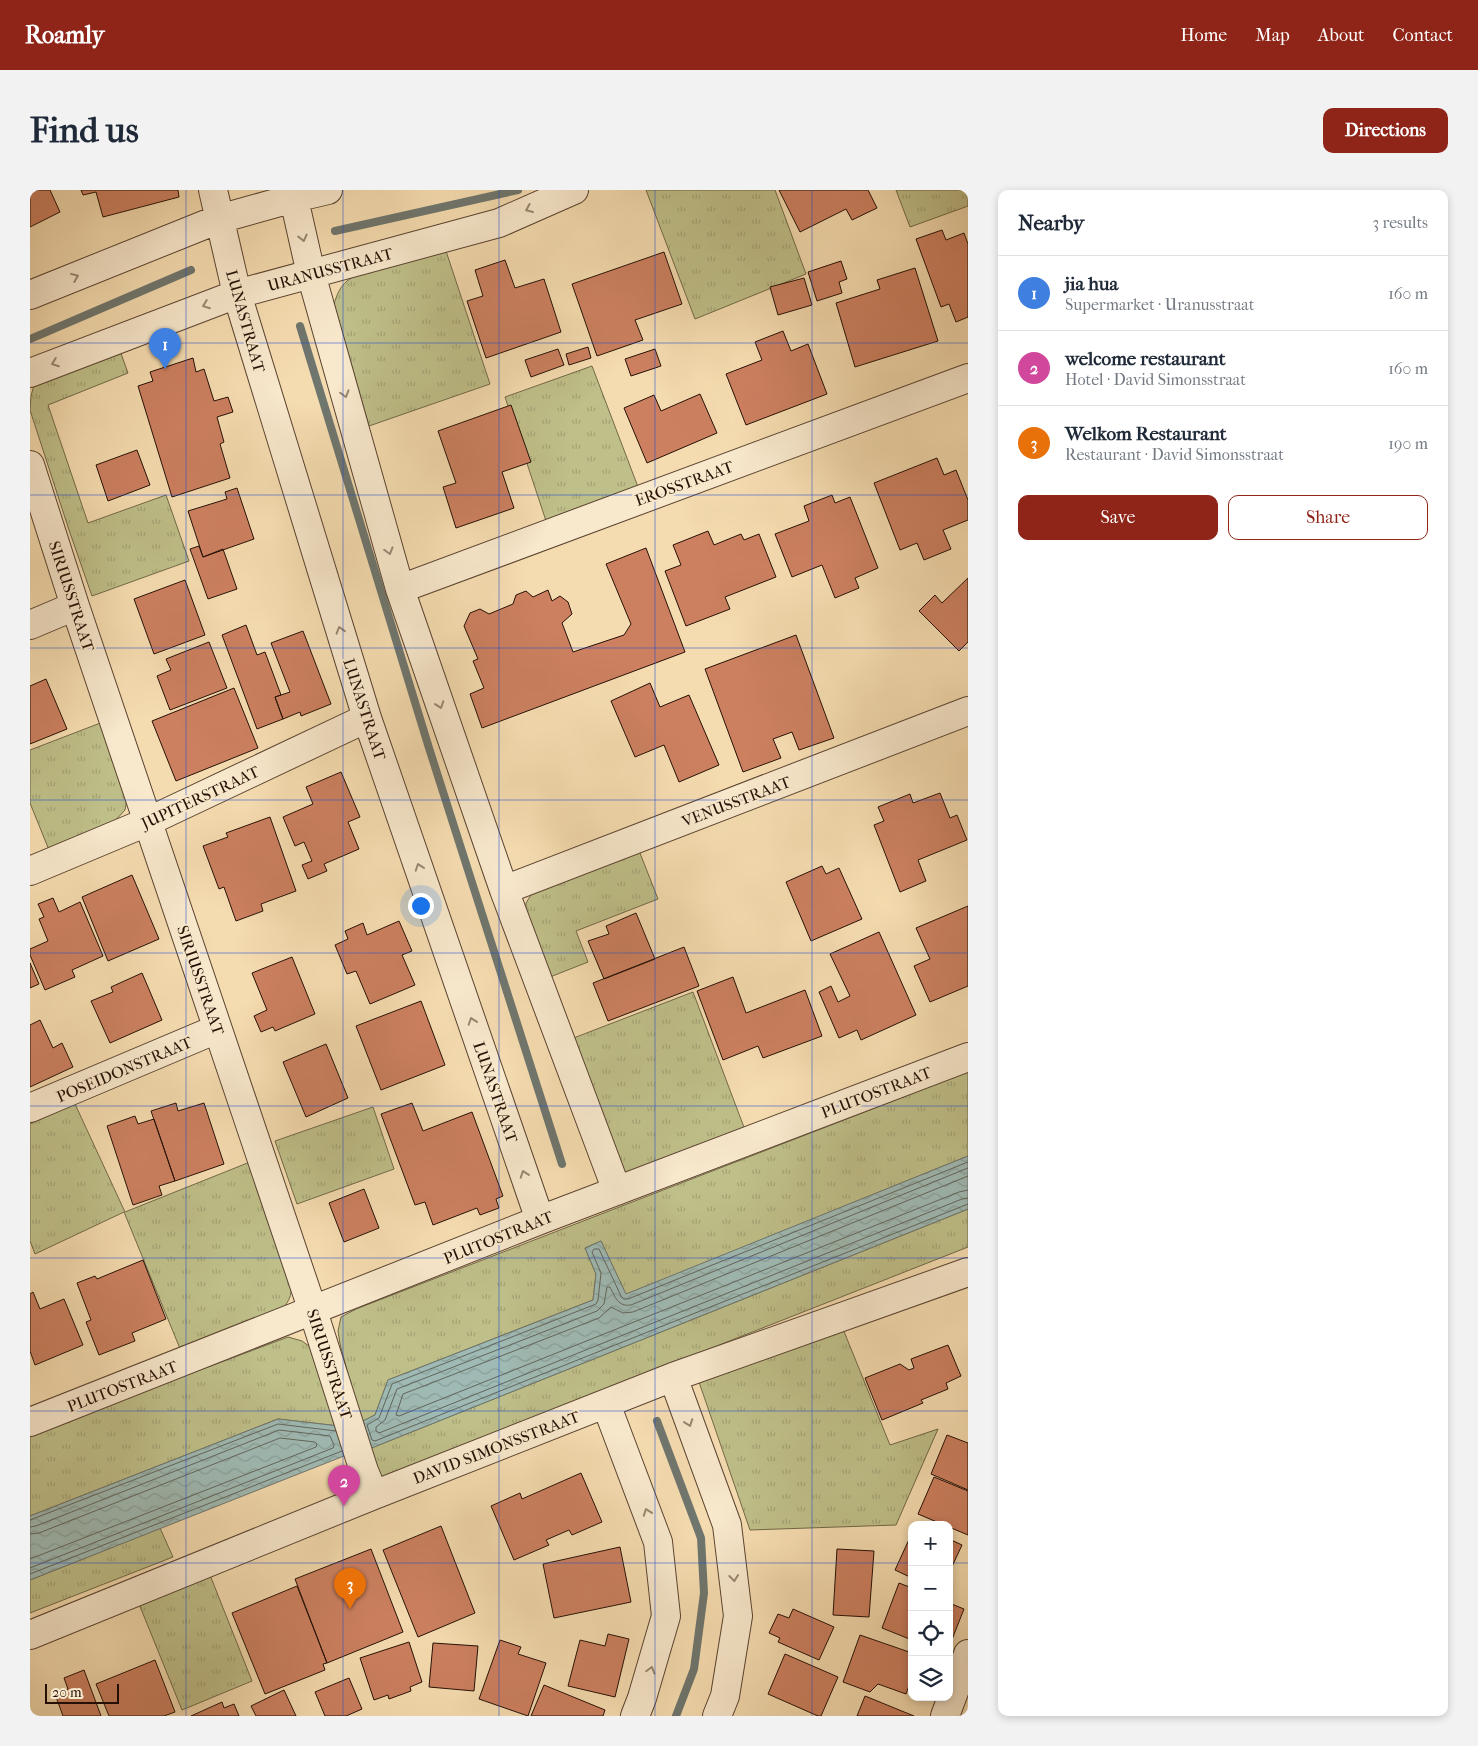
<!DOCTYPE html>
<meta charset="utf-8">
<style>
body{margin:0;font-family:"IM FELL French Canon",serif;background:#f2f2f3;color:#1f2937}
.controls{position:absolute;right:15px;bottom:15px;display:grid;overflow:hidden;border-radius:10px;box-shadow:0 2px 8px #0003}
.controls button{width:45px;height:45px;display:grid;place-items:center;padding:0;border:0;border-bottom:1px solid #e0e1e3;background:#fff;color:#1f2937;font:25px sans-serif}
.scale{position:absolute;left:15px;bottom:12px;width:74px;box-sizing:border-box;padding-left:5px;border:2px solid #261005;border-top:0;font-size:14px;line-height:18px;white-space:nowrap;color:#261005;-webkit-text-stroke:4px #f8e8cc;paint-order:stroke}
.you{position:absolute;left:390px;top:715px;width:18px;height:18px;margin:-12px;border:4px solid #fff;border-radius:50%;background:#1a73e8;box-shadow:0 0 0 8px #1a73e833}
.badge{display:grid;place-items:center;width:32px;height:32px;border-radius:50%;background:#8f2418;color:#fff;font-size:16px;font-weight:700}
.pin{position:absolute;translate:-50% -41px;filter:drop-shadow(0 1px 2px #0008)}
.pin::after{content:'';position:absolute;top:26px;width:18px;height:15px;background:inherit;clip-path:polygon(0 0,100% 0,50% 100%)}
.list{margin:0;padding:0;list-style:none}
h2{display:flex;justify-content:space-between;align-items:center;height:65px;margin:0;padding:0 20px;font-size:21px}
h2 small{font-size:16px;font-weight:400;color:#747a83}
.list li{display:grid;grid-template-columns:32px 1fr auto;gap:15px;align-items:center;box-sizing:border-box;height:75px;padding:0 20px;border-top:1px solid #e0e1e3}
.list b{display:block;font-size:19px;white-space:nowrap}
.list p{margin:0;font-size:16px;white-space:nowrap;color:#747a83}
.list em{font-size:16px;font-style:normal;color:#747a83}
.actions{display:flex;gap:10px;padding:15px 20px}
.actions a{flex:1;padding:11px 0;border:1px solid #8f2418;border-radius:10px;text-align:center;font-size:18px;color:#8f2418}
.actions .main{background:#8f2418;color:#fff}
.icon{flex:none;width:28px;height:28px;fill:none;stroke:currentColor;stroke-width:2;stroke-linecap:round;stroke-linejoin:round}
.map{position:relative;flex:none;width:938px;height:1526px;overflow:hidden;border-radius:10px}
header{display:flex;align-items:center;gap:30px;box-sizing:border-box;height:70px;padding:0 25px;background:#8f2418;color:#fff}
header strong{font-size:24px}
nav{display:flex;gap:28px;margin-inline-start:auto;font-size:18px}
.intro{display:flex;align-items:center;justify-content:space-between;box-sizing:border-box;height:120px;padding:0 30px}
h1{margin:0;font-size:35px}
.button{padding:12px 22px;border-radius:10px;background:#8f2418;color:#fff;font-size:18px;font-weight:700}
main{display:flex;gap:30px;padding:0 30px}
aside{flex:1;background:#fff;border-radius:10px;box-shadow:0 2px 8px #0003}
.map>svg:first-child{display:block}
.grass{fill:url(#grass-tufts);stroke:#726847}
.water{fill:url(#water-waves);stroke:#6f766e}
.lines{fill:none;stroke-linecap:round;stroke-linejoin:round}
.shore{stroke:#62655c;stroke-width:1}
.stream{stroke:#6f766e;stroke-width:8}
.building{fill:#cc8060;stroke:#261005}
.minor-casing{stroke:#5a4330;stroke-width:30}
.minor{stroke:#f8e8cc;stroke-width:28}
.oneway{stroke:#9a8772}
.grid{fill:none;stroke:#1d4ed8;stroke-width:1;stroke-opacity:0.55}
.labels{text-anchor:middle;stroke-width:4;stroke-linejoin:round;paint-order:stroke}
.street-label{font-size:16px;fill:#261005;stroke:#f8e8cc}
</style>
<header>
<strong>Roamly</strong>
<nav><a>Home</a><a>Map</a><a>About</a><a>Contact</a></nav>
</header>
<div class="intro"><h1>Find us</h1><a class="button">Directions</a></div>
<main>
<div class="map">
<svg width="938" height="1526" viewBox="0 0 938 1526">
<defs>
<pattern id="grass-tufts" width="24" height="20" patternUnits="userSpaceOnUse" patternTransform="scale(1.25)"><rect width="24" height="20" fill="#bfbf89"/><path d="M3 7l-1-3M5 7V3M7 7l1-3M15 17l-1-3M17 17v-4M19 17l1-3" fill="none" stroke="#a4a375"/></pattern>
<pattern id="water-waves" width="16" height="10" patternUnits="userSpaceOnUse" patternTransform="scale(1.25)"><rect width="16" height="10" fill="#9fbab4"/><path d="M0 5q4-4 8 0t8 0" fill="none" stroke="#899f99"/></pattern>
</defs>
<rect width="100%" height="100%" fill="#f5dcb0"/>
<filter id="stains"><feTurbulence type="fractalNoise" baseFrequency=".004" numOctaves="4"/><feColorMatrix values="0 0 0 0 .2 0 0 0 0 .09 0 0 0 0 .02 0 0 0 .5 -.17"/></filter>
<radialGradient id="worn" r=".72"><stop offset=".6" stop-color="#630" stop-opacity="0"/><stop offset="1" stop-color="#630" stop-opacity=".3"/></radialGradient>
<path class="grass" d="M616 0H745L776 84 665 129Z
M866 0H938V16L880 37Z
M416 61 460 194 339 236 304 114C307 105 309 98 317 91 330 79 395 66 416 61Z
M89 158 98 183 18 215 58 333 136 305 159 371 62 406 39 340 0 220 1 206 4 195Z
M562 176 613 310 520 343 475 207Z
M73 532 98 603 95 620 83 633 19 660 0 613V560Z
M608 658 628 709 546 741 558 772 520 787 496 730V713L504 700Z
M663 802 715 940 593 986 541 849Z
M938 882V966L596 1105 571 1051 555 1058 566 1084 563 1110 358 1190 345 1225 331 1232 310 1154 308 1141 311 1127 326 1119Z
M45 914 95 1022 220 972 261 1090C263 1108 258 1112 247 1126L151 1161 94 1022 5 1064 0 1051V934Z
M343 917 364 979 267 1014 245 951Z
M938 1019V1057L352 1288 339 1259Z
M811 1134 860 1255 908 1239 866 1335 720 1340 669 1192Z
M258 1147 272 1151 283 1159 309 1236 248 1229 0 1326V1244Z
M130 1338 143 1367 0 1423V1390Z
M180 1385 222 1491 152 1520 109 1414Z"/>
<path class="water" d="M938 966V1019L339 1259 331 1232 345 1225 358 1190 563 1110 566 1084 555 1058 571 1051 596 1104Z
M248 1229 309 1236 319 1264 0 1390V1326Z"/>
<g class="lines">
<path class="shore" d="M938 972 598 1109H594L591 1106 569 1059H564L562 1062 571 1083 568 1110 566 1114 362 1194 349 1228 337 1235 342 1250 345 1251 938 1014
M938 978 601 1115C588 1117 585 1107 580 1097H577L574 1114 567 1121 367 1199 355 1230 346 1237V1241L349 1243 932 1009 938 1008
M938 986 603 1122 593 1123 581 1117 569 1128 373 1204 366 1225 369 1226 929 1002 938 1000
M0 1330 248 1234 306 1241
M0 1337 6 1336 249 1240 300 1246 304 1255 303 1258 0 1378
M0 1344 9 1343 250 1248 285 1252 287 1254 286 1257 0 1369
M0 1384 312 1261"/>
<path class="stream" d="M305 41 488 0
M270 136 399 558 532 974
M0 149 161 80
M627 1231 671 1348 674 1403 664 1479 646 1526"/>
</g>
<path class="building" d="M0 0H20L30 22 0 37Z
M51 0H148L149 7 73 27 66 2 53 5Z
M749 0H838L847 18 822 30 816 19 770 42Z
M912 40 916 50 934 43 938 54V127L926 132 919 114 911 117 886 49Z
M634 62 652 114 605 130 613 150 567 166 542 94Z
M475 70 485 98 514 89 531 142 456 168 437 111 453 106 445 80Z
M811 71 817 89 809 92 812 103 787 111 778 82Z
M885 78 908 151 825 177 806 113 850 99 847 90Z
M774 88 782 115 748 125 740 97Z
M753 141 761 161 778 154 797 204 716 235 696 184 732 170 725 152Z
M558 157 561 168 539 175 536 164Z
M528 159 534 175 501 187 495 170Z
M625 159 631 176 601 186 595 169Z
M163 168 166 182 174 179 184 211 198 207 203 222 187 227 194 252 190 254 200 288 142 307 108 196 123 191 120 182Z
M670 204 687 243 617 273 594 218 624 205 631 221Z
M481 215 501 272 472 282 484 318 426 338 413 297 426 293 408 241Z
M107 260 120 295 78 311 66 275Z
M907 268 914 285 926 280 938 310V330L913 340 921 359 894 370 887 353 870 360 844 293Z
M207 298 224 349 173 367 158 321 197 309 195 302Z
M802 305 805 313 820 307 848 378 825 388 829 398 805 408 792 375 762 387 745 344 779 331 774 316Z
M678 341 684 355 711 344 714 350 729 344 746 387 695 407 700 419 656 436 635 381 651 375 643 355Z
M169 356 173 367 193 359 207 399 178 409 160 359Z
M616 358 655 462 452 538 440 504 454 498 443 471 448 469 434 436 440 423 450 419 459 424 483 414 486 405 496 401 503 407 518 400 522 411 530 406 538 412 542 424 532 433 543 462 594 445 601 434 576 374Z
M938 388V452L929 461 889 421 905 405 912 413Z
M155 390 175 445 124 464 104 409Z
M216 435 227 465 235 462 251 505 245 507 253 529 227 539 192 445Z
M273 441 301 514 271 526 270 522 253 529 245 507 260 502 241 453Z
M766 445 804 548 769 560 762 542 743 549 751 568 713 582 675 479Z
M179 452 197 498 140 520 127 486 141 480 136 469Z
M16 489 37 539 0 554V496Z
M620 493 630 517 659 505 689 575 649 592 634 555 605 567 581 511Z
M204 498 228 558 146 591 122 531Z
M311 582 330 627 318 632 329 659 294 674 297 681 278 689 272 675 282 671 274 652 265 656 253 627 283 614 276 597Z
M910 603 920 628 927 625 937 650 888 670 896 691 870 702 844 635 854 631 848 617 880 604 883 613Z
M240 627 266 701 231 714 233 721 206 731 194 697 189 699 173 656 198 647 196 643Z
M792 676 796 684 809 678 832 729 781 751 756 692Z
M102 685 129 749 78 771 52 707Z
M23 708 29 722 50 712 73 766 42 780 45 787 15 800 0 765V759L18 751 9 729 14 727 8 714Z
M938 716V796L900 812 884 776 900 769 886 738Z
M606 723 625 769 574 789 558 751 579 744 576 736Z
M369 731 382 761 372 765 385 795 340 814 326 781 317 784 305 755 318 749 315 741 333 733 337 745Z
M849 742 886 825 831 850 827 840 809 848 789 802 801 796 808 812 820 806 800 764Z
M654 757 669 796 578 831 563 793Z
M262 767 285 824 245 841 243 837 231 842 224 826 237 820 222 783Z
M0 773 9 794 0 798Z
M112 783 132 830 80 853 61 811 83 802 81 797Z
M703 787 716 823 775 800 792 846 733 868 728 856 693 870 667 801Z
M391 811 415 875 351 900 326 836Z
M10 830 23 858 32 853 43 877 0 897V835Z
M296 854 318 908 276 927 253 872Z
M146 913 148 921 174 913 194 974 145 991 121 921Z
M382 913 393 941 442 922 473 1006 466 1009 469 1018 450 1025 447 1018 403 1035 395 1012 385 1015 351 924Z
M105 926 108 934 124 929 145 991 129 996 132 1005 103 1015 77 936Z
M334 999 349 1038 314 1052 299 1013Z
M113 1070 136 1129 102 1143 105 1151 69 1165 56 1132 61 1130 47 1093 65 1086 67 1089Z
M3 1102 10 1119 34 1109 53 1155 5 1175 0 1161V1104Z
M918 1155 931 1186 916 1193 918 1199 891 1210 893 1213 852 1230 835 1188 870 1174 879 1180 884 1178 881 1169Z
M917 1245 938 1253V1300L901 1284Z
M551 1283 572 1332 542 1345 539 1340 516 1350 519 1355 484 1370 461 1316 490 1303 492 1309Z
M904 1287 938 1301V1345L919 1337V1335H914L888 1324Z
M411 1336 445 1423 388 1447 353 1360Z
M882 1343V1388L865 1380Z
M919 1349 932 1355 919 1383Z
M590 1357 601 1412 524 1428 513 1374Z
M341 1359 373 1442 297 1473 265 1389Z
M807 1359 844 1361 839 1427 803 1425Z
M869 1393 882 1398V1450L852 1438Z
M267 1396 297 1473 293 1474 295 1480 235 1504 202 1423Z
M919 1413 934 1419 919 1457Z
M763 1419 804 1437 789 1470 748 1452 750 1448 739 1443 748 1424 759 1428Z
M578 1444 599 1449 585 1507 538 1496 550 1450 575 1456Z
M830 1445 882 1463V1487L876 1504 848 1494 840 1502 813 1492Z
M470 1450 491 1457 488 1464 516 1473 498 1526 449 1509Z
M379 1452 392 1492 380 1497 381 1501 359 1509 358 1505 344 1510 330 1468Z
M403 1453 448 1456 444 1501 399 1497Z
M755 1464 808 1487 791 1526H788L738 1504Z
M125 1470 145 1522 134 1526H79L66 1494Z
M54 1480 71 1526H33L25 1504 38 1499 34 1488Z
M319 1488 332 1519 316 1526H295L285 1502Z
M514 1495 575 1520 573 1526H501Z
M254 1500 266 1526H226L221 1516Z
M835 1506 884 1526H827Z
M192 1512 194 1518 204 1514 209 1526H161Z"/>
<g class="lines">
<defs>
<path id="minor" d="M183 0 207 104 337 528 510 1030
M262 0 281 84 370 399 474 700 587 1001
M0 105 189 29 264 8 298 0
M0 183 207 104 469 33 544 0
M0 275 45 416 283 1121 334 1281 344 1305
M370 399 938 188
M0 435 45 416
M0 681 117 632 337 528
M474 700 938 521
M0 918 187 839
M643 1187 697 1335 708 1426 695 1506 687 1526
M576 1214 628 1352 636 1426 612 1508 605 1526
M0 1232 510 1030 938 867
M0 1445 344 1305 643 1187 938 1082
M915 1526 938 1464"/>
</defs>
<use href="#minor" class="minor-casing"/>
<use href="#minor" class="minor"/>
</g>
<defs><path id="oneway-chevron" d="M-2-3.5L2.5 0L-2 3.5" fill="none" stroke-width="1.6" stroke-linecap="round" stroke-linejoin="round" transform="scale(1.25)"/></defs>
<g class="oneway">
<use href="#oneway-chevron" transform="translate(499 19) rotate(157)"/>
<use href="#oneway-chevron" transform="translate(273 48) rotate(77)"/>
<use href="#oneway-chevron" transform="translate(45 87) rotate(-22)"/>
<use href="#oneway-chevron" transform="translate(176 115) rotate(159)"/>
<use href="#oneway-chevron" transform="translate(25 173) rotate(159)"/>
<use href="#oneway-chevron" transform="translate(315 204) rotate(74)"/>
<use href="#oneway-chevron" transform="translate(359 361) rotate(74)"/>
<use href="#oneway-chevron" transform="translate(310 440) rotate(-107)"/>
<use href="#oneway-chevron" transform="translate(410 515) rotate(71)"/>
<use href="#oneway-chevron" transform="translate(389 677) rotate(-109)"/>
<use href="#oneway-chevron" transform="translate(442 831) rotate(-109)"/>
<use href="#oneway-chevron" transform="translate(494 984) rotate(-109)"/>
<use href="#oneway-chevron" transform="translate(659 1233) rotate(70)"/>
<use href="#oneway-chevron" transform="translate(617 1322) rotate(-110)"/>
<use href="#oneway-chevron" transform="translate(704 1388) rotate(83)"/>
<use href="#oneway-chevron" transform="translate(621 1480) rotate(-74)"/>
</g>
<path class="grid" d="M156 0V1526M313 0V1526M469 0V1526M625 0V1526M782 0V1526M0 153H938M0 305H938M0 458H938M0 610H938M0 763H938M0 916H938M0 1068H938M0 1221H938M0 1373H882M919 1373H938"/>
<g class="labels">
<g class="street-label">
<text transform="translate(300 79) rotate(-15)" y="6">URANUSSTRAAT</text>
<text transform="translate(216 131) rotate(74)" y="6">LUNASTRAAT</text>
<text transform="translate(654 293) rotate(-20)" y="6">EROSSTRAAT</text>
<text transform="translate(42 406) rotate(72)" y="6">SIRIUSSTRAAT</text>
<text transform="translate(335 519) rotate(72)" y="6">LUNASTRAAT</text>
<text transform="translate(170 607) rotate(-25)" y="6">JUPITERSTRAAT</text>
<text transform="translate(706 611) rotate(-21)" y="6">VENUSSTRAAT</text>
<text transform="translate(171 790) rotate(71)" y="6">SIRIUSSTRAAT</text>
<text transform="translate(94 879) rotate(-23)" y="6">POSEIDONSTRAAT</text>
<text transform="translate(466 902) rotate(71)" y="6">LUNASTRAAT</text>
<text transform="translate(846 902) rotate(-21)" y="6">PLUTOSTRAAT</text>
<text transform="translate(468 1047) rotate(-22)" y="6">PLUTOSTRAAT</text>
<text transform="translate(300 1174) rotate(72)" y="6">SIRIUSSTRAAT</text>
<text transform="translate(92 1196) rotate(-21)" y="6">PLUTOSTRAAT</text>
<text transform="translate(466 1257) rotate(-21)" y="6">DAVID SIMONSSTRAAT</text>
</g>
</g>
<rect width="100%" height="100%" filter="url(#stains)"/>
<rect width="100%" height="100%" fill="url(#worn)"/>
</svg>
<div class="controls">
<button>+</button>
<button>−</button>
<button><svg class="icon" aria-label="locate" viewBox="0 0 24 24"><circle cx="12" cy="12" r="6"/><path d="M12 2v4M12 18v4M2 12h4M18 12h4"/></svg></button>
<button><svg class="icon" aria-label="layers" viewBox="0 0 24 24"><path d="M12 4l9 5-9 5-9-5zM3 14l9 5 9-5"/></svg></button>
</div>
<div class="scale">20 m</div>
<div class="you"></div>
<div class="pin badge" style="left:135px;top:179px;background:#3f7fe0">1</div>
<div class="pin badge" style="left:314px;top:1316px;background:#d1479c">2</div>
<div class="pin badge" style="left:320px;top:1419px;background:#e8710a">3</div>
</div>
<aside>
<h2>Nearby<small>3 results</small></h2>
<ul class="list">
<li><span class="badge" style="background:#3f7fe0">1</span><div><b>jia hua</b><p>Supermarket · Uranusstraat</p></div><em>160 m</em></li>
<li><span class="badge" style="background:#d1479c">2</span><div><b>welcome restaurant</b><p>Hotel · David Simonsstraat</p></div><em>160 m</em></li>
<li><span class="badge" style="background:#e8710a">3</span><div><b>Welkom Restaurant</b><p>Restaurant · David Simonsstraat</p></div><em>190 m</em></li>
</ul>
<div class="actions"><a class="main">Save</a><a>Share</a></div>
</aside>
</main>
